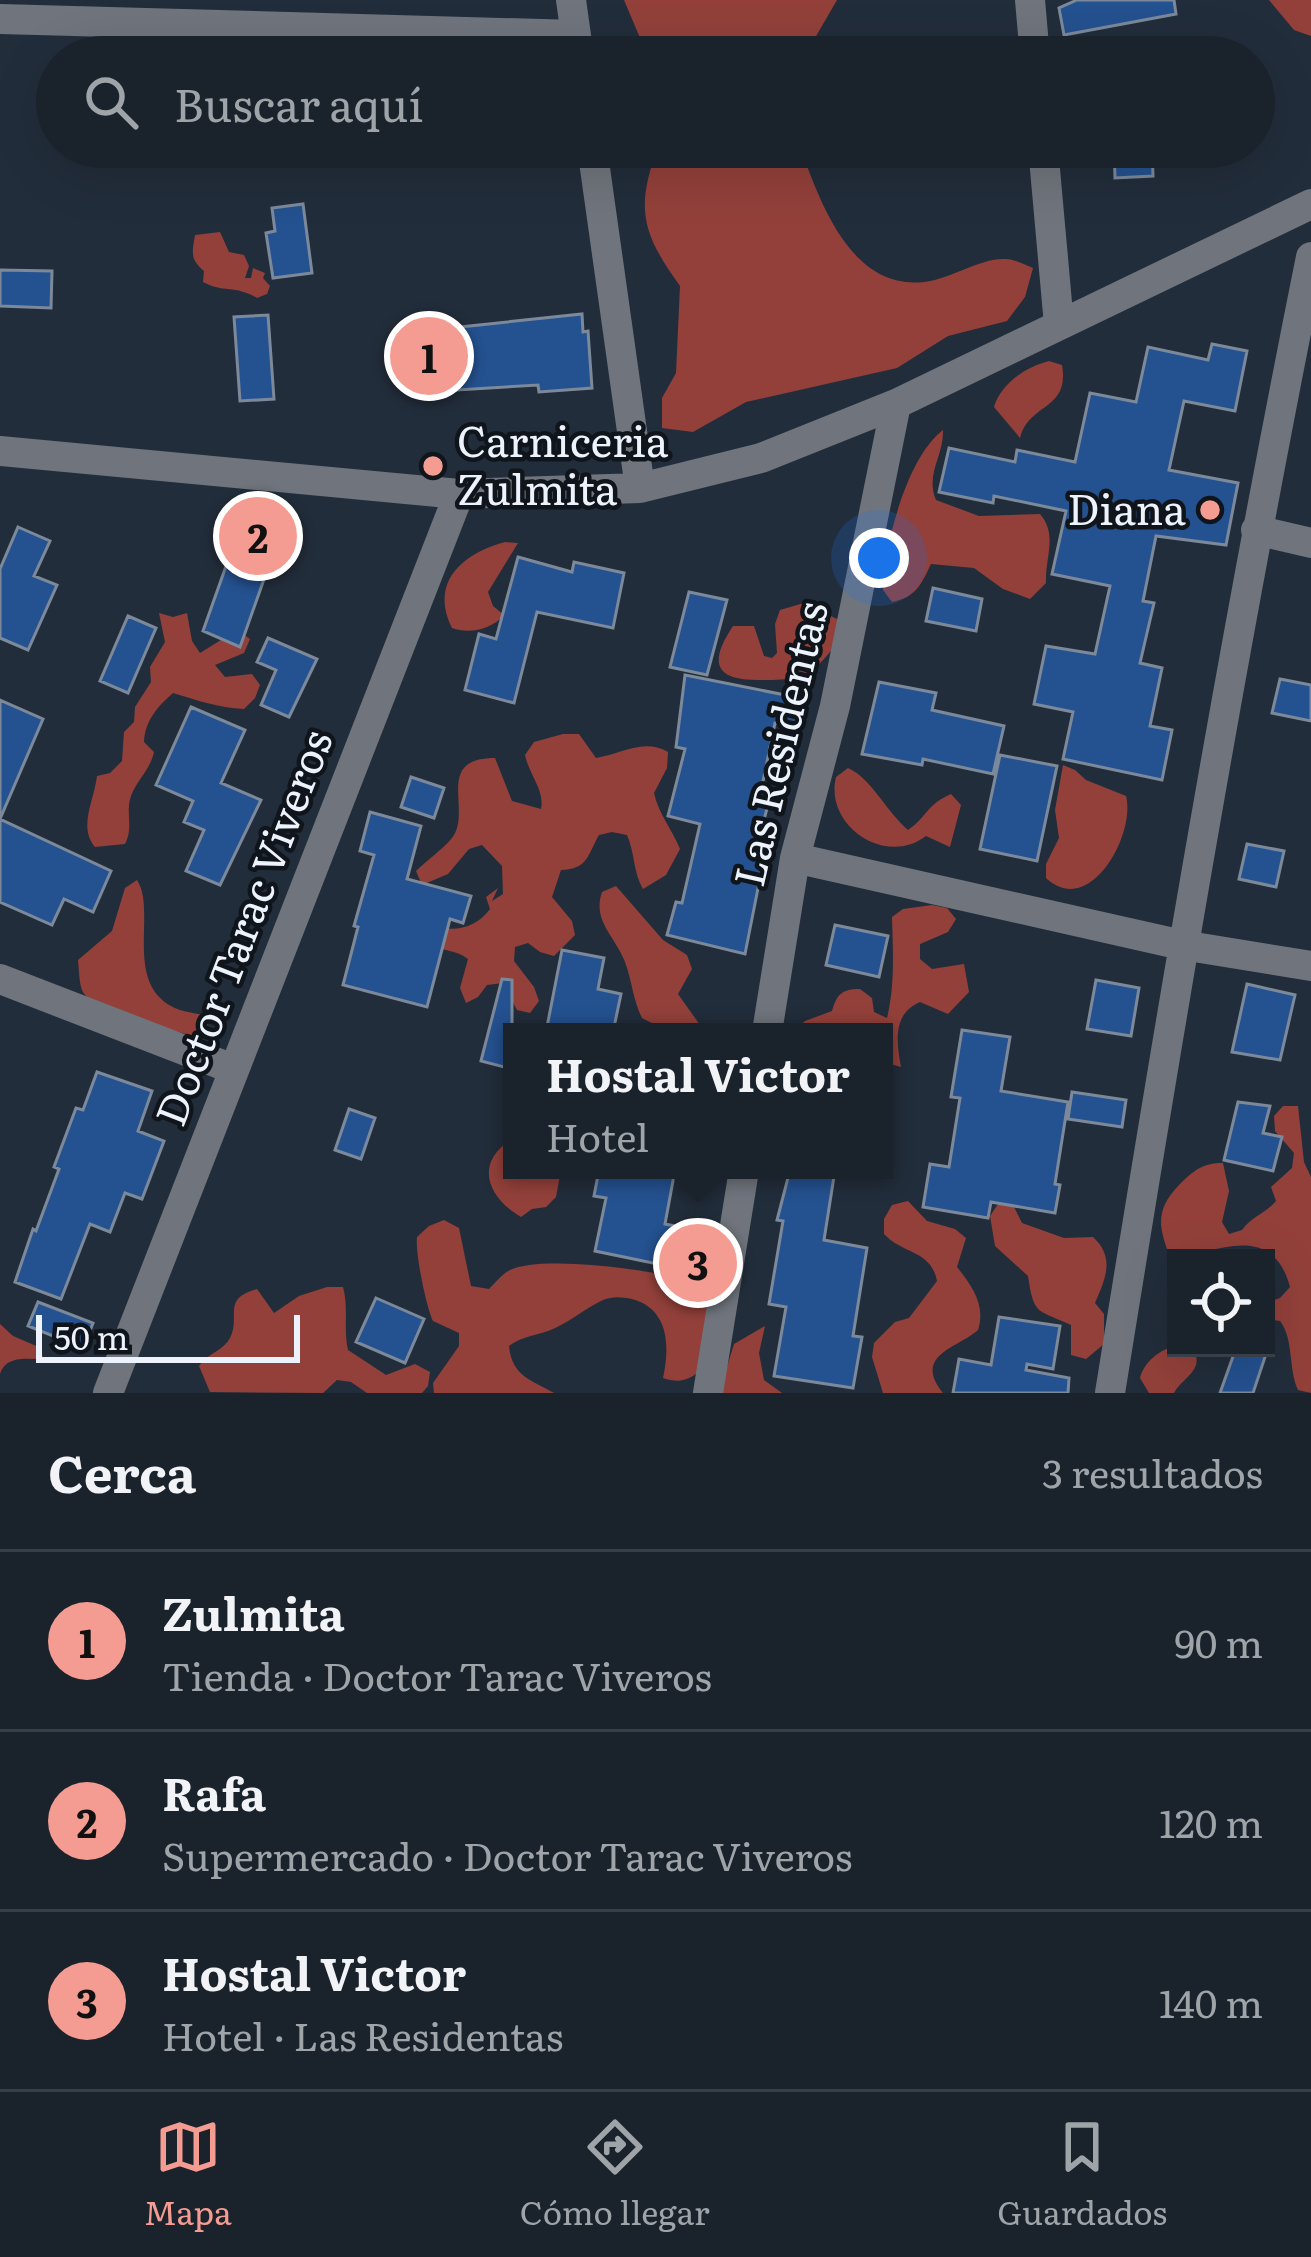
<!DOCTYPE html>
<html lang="es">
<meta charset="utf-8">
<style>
body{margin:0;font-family:Literata,serif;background:#272f38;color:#f1f3f6}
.controls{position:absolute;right:36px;bottom:36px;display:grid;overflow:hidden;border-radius:0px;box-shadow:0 12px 48px #0002}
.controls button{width:108px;height:108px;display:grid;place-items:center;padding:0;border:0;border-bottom:3px solid #383f48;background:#1a222c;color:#f1f3f6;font:60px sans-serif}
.scale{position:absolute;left:36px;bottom:30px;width:264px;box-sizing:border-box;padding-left:12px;border:6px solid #ecf3fd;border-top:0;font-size:33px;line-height:42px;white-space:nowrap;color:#ecf3fd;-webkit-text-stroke:9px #10151c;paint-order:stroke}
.you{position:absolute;left:879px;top:558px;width:42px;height:42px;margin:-30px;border:9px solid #fff;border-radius:50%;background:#1a73e8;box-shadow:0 0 0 18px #1a73e833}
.badge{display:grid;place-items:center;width:78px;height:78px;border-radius:50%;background:#f59c92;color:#111;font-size:39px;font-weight:700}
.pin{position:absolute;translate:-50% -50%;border:6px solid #fff;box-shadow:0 3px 12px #0006}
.popup{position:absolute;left:503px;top:1023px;width:390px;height:156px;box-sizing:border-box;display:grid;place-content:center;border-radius:0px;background:#1a222c;filter:drop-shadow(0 3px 9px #0005);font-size:39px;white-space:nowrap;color:#9fa4a9}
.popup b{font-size:45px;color:#f1f3f6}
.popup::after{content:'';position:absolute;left:50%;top:100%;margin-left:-24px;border:24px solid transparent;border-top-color:#1a222c}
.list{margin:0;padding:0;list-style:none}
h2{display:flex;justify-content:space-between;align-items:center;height:156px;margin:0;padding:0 48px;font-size:51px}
h2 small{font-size:39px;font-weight:400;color:#9fa4a9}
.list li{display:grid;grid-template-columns:78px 1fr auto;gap:36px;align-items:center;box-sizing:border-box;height:180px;padding:0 48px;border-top:3px solid #383f48}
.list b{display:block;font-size:45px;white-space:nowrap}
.list p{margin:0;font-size:39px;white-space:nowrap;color:#9fa4a9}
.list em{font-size:39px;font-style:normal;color:#9fa4a9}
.icon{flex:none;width:66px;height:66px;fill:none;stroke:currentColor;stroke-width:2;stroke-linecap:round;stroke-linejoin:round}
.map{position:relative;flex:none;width:1311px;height:1393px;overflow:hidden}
.search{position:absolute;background:#1a222c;box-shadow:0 12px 48px #0002;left:36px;right:36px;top:36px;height:132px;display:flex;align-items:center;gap:30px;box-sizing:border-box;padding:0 42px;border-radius:66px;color:#9fa4a9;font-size:45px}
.sheet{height:696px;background:#1a222c}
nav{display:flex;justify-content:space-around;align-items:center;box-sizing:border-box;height:168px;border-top:3px solid #383f48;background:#1a222c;font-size:33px;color:#9fa4a9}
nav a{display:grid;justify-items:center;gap:6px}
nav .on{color:#f59c92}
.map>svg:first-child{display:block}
.forest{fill:#93403a}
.building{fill:#24518f;stroke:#7c899a;stroke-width:3}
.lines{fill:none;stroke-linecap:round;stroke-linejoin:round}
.minor{stroke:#70757d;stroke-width:30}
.poi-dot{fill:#f59c92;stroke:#10151c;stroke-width:4.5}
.labels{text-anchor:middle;stroke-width:9;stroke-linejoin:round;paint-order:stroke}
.poi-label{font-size:42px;fill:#ecf3fd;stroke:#10151c;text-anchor:start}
.street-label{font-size:42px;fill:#ecf3fd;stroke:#10151c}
</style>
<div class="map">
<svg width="1311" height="1393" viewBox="0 0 1311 1393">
<rect width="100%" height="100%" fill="#222d3b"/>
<path class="forest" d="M624 0H837L804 57H648Z
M1269 0H1311V36L1294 30Z
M658 147H800C820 201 850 290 924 282 951 279 979 258 1006 259 1014 259 1025 265 1033 268L1025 297 1007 321 948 336 897 368 746 402 693 432 662 428V398L676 373 680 286C642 233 635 209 658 147Z
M220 232 229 252 244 255 249 266 245 278H251L253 268 265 273 263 278 270 286 267 294 257 298C236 285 223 293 203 282L204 271C190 259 192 253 195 235Z
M1049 361 1062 365C1070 411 1029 402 1020 438L994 407C1001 383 1026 367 1049 361Z
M943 430C944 456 925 474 936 500L979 516 1040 514C1058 535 1045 557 1046 583L1030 599 1003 589 974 568 931 564C921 585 916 597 892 602L883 590C884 545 907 457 943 430Z
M505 542 518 543 488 592 493 606 504 615C491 630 469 634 452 628 429 582 463 553 505 542Z
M804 603 839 620V641C828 654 820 667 804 674 789 681 773 680 757 680 711 680 711 659 733 626H754L764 656 772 658 777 653 775 624 780 610Z
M159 613 173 617 187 613 192 641 200 653 237 630 250 639 244 653 215 665 225 677 252 674 260 685 255 698 244 709C218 708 197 700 173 693 157 707 145 721 144 742L154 752C150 770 137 780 131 796 125 813 134 827 125 844L95 847C78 827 94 801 97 776L110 773 122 761 124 732 134 722 135 707 151 682 150 667 165 642Z
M563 734H579L596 758C622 754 643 738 668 752L667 768 654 793C659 815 672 829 680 849L666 875 643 889C633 872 635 853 627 835L612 832 599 835C587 856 588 869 561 870L552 897 572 921 575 935 554 956 540 952 528 943 515 947 514 961 534 987 539 1001 530 1013 517 1010 503 983 487 985 478 997 466 1003 460 988 468 959C455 949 443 952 430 943L438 927C458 932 478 926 490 909L486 897 498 888 492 901 503 894 502 866 482 845 469 849 448 874 422 885 416 871C427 860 442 850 452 838 473 811 433 758 495 758L512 801 541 809C545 790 529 775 525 755L534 742Z
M1063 765 1075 770 1086 780 1126 796C1136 834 1090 919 1046 878V864L1059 838 1055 810Z
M848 768C871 778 886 811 908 830 927 817 927 804 951 794L961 805 950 847 926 836C886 867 824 826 836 777Z
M137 880C158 912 120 988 180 1010 190 1013 198 1013 208 1017L207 1034 193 1036C168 1028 92 1014 82 990 79 982 79 969 78 960L112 931 125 888Z
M616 886 663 940 687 955 692 969 678 994 705 1032H669L642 1018C633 1000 632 981 625 962 615 936 592 921 602 892Z
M932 905 947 908 956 919 948 932 920 944V959L932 969 964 964 969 992 948 1014 920 1002C893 1014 896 1040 901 1067L887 1063 884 1032H794L805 1021 832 1011C837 994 842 989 860 989L872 998 874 1012 887 1018C895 985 893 952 892 917L903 909Z
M1283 1106H1298L1304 1162 1311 1177V1393L1298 1390C1288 1368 1294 1339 1280 1321L1266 1319V1303L1280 1298 1290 1287C1272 1220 1215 1253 1171 1259 1158 1227 1155 1210 1179 1185 1193 1171 1202 1163 1223 1163L1229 1191 1222 1222 1229 1234 1242 1230C1252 1216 1265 1214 1276 1201L1271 1187 1292 1168 1294 1153 1275 1131 1274 1116Z
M512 1139V1170H561L556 1197 546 1207 532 1209 521 1217C487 1197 474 1163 512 1139Z
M1009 1197 1022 1223 1064 1238 1093 1237C1115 1257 1106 1278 1095 1303L1104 1314V1344L1086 1359 1071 1355V1325C1037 1309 1034 1316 1028 1276L995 1246 990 1216 998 1204Z
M908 1201 927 1221 955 1229 966 1238 957 1267C972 1286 986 1305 978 1330 958 1348 912 1355 943 1393H883L872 1357 874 1343 895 1322 909 1318 937 1281C931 1250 904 1255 884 1234V1219L892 1205Z
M444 1220 459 1228 471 1286 489 1289C495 1283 503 1273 510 1270 540 1255 650 1269 684 1280 694 1283 700 1289 705 1298 715 1318 704 1349 700 1371 687 1381 679 1383 663 1378 670 1346 669 1309 632 1299 622 1297 613 1296 603 1300 586 1308 571 1321 553 1329 538 1336 523 1335 509 1346 512 1377 532 1380 554 1393H434L433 1383 459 1346V1333L433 1321C426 1306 415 1252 417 1237L429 1226Z
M327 1287H343C349 1309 343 1329 348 1350L386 1375 415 1364 430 1372 428 1386 422 1393H367L351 1382 337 1380 323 1393 210 1392 199 1366C208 1353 223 1351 230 1338 241 1316 221 1299 257 1289L274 1313 299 1296Z
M0 1324 13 1336 41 1348 43 1359C27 1359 6 1355 0 1374Z
M765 1326 759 1353 764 1380 782 1393H719L734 1344Z
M1176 1346 1194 1350C1204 1371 1183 1377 1174 1393H1149L1140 1378C1144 1362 1160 1349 1176 1346Z"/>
<path class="building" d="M1077 0H1174L1176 14 1064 35 1059 8Z
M1114 147H1152L1153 176 1115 178Z
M303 204 312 273 273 278 266 233 275 231 272 208Z
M0 270 52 271 51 308 0 306Z
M582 314 583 332 588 331 592 388 539 392 538 385 408 393 406 320 449 319 450 328Z
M268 315 274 399 240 401 234 317Z
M1212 344 1247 351 1235 411 1184 401 1169 470 1238 483 1226 545 1156 536 1143 601 1154 603 1140 663 1162 668 1150 726 1172 730 1162 780 1063 759 1073 712 1034 704 1046 646 1095 654 1110 586 1052 574 1066 511 994 496 993 503 939 492 949 448 1015 462 1017 450 1075 462 1090 393 1136 402 1148 347 1208 360Z
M241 524 279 537 240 647 203 631Z
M18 527 50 541 34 576 57 585 28 650 0 638V569Z
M518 557 572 572 574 562 624 573 613 628 537 612 514 703 465 690 479 634 496 639Z
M933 588 982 599 976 631 926 621Z
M689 592 727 600 707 675 670 667Z
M128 616 156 628 128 693 100 681Z
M268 638 317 659 289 717 261 705 276 670 257 662Z
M685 675 800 698 794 727 775 723 761 791 771 794 754 856 764 858 745 954 667 935 676 902 682 903 700 824 668 816 685 749 676 747Z
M1280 679 1311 685V721L1272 713Z
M879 682 936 693 932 710 1004 726 993 774 923 759 922 765 862 754Z
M0 700 43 719 0 819 111 871 93 912 64 899 52 925 0 902Z
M191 707 245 730 221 783 261 800 220 885 186 871 204 830 184 822 193 801 156 785Z
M1000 755 1057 766 1037 861 980 849Z
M411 777 444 788 434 818 401 807Z
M370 812 421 826 407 879 471 896 463 923 450 919 427 1007 343 985 358 927 354 926 374 855 360 851Z
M1247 844 1284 851 1276 887 1239 879Z
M835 925 888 936 879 977 826 965Z
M562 950 604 958 598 989 621 994 613 1032H546Z
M502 979 512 980V1069L481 1061Z
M1096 980 1139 988 1131 1036 1087 1029Z
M1247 984 1295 995 1280 1060 1232 1052Z
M962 1030 1010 1037 1001 1091 1068 1102 1055 1184 1060 1185 1055 1213 991 1202 988 1218 923 1207 930 1164 949 1167 960 1098 951 1097Z
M97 1072 152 1091 138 1131 164 1141 142 1199 125 1193 110 1232 90 1224 61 1299 15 1282 33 1229 36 1231 59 1169 54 1167 76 1108 83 1110Z
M1072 1092 1126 1100 1122 1127 1068 1119Z
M1238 1102 1270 1106 1263 1133 1282 1137 1273 1171 1224 1160Z
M349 1109 375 1118 361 1159 335 1150Z
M599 1170H675L665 1224 685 1228 677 1268 595 1251 606 1198 594 1196Z
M790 1170H835L824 1240 867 1248 853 1336 862 1337 853 1388 774 1376 786 1307 769 1304 783 1221 777 1220Z
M376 1298 424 1319 405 1363 356 1342Z
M38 1302 93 1323 83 1348 28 1326Z
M999 1317 1060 1326 1053 1369 1027 1364 1026 1370 1069 1378 1068 1393H953L959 1359 991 1365Z
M1236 1348H1268L1253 1393H1220Z"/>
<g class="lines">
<path class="minor" d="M571 0 579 57
M1030 0 1035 57
M0 19 576 35
M592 147 640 488
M1043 147 1059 325
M0 451 459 494 640 488 761 458 896 404 1311 204
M1256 530 1311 543
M795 858 1182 945 1311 966
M0 979 233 1069
M767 1032 795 858 835 706 896 404
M108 1393 459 494
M708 1393 744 1170
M1110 1393C1171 1013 1235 634 1311 257"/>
</g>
<g class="poi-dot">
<circle cx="433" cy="466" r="12"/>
<circle cx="1210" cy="510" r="12"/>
</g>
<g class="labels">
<g class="poi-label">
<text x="457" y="457">Carniceria<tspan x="457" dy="48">Zulmita</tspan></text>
<text x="1186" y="525" text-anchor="end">Diana</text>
</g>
<g class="street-label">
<text transform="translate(781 744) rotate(-77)" y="15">Las Residentas</text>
<text transform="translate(244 928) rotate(-69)" y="15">Doctor Tarac Viveros</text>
</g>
</g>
</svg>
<div class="controls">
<button><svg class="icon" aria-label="locate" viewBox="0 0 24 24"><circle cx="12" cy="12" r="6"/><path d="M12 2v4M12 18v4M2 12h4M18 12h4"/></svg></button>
</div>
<div class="scale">50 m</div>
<div class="you"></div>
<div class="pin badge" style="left:429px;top:356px">1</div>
<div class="pin badge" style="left:258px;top:536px">2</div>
<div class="pin badge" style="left:698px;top:1263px">3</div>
<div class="popup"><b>Hostal Victor</b>Hotel</div>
<div class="search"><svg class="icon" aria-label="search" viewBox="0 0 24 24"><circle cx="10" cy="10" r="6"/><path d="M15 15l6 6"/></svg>Buscar aquí</div>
</div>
<section class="sheet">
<h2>Cerca<small>3 resultados</small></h2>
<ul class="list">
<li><span class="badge">1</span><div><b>Zulmita</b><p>Tienda · Doctor Tarac Viveros</p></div><em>90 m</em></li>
<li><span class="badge">2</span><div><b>Rafa</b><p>Supermercado · Doctor Tarac Viveros</p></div><em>120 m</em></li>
<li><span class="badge">3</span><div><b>Hostal Victor</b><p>Hotel · Las Residentas</p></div><em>140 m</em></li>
</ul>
</section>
<nav>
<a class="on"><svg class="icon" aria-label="map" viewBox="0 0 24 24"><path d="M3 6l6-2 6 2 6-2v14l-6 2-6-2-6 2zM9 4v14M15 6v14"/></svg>Mapa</a>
<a><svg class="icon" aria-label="directions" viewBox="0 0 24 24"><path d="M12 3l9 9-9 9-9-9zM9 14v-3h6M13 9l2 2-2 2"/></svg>Cómo llegar</a>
<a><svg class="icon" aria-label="saved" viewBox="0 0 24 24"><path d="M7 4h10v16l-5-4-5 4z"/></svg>Guardados</a>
</nav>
